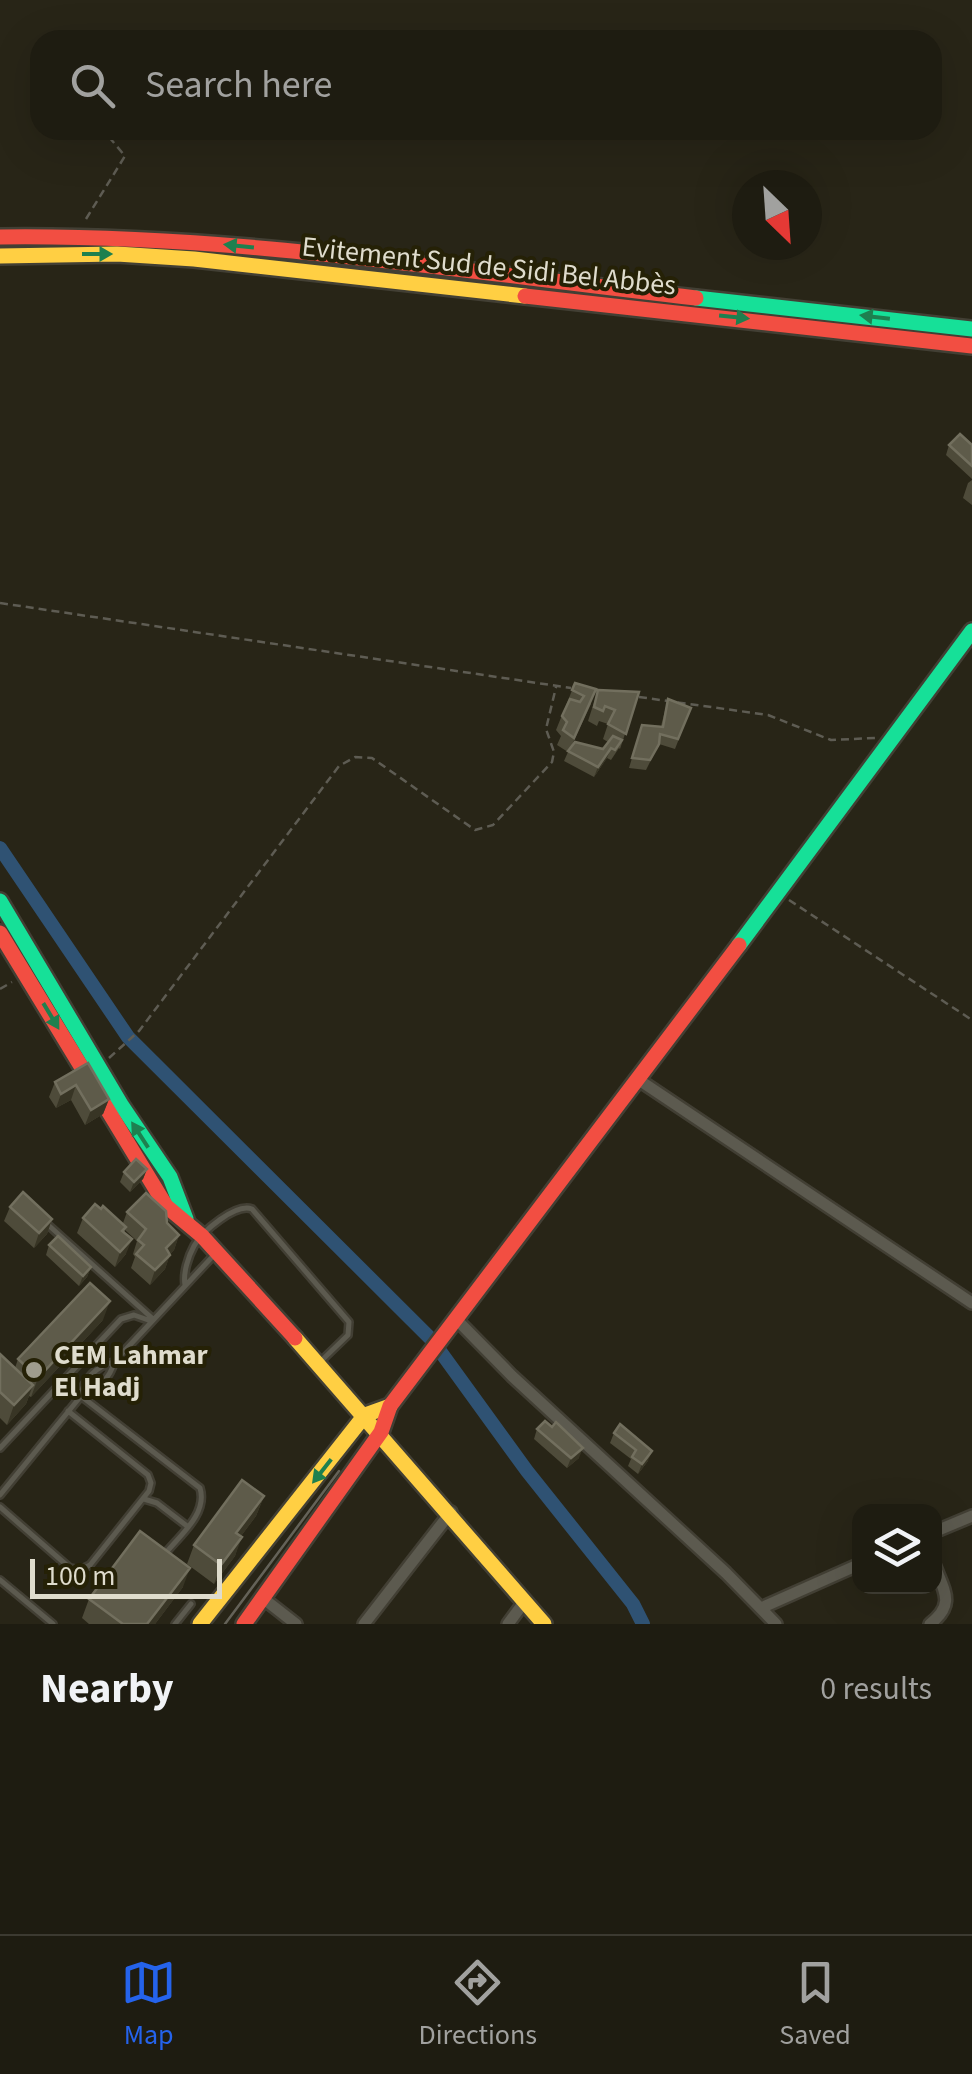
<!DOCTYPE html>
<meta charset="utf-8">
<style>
body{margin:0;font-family:"Source Sans 3",sans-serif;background:#2b291f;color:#f1f3f6}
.controls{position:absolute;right:30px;bottom:30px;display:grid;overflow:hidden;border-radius:20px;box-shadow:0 10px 40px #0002}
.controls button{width:90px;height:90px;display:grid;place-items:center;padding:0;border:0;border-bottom:2px solid #3c3a31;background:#1e1c11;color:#f1f3f6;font:50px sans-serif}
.compass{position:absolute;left:732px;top:170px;width:90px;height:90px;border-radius:50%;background:#1e1c11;box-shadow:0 10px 40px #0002;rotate:155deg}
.scale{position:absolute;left:30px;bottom:25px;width:192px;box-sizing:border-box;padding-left:10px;border:5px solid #dfdccd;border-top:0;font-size:28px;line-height:35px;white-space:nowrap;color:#dfdccd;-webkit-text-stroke:8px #252106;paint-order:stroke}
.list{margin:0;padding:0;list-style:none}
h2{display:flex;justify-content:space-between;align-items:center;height:130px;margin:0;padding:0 40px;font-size:42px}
h2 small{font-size:32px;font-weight:400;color:#a1a19f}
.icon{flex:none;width:55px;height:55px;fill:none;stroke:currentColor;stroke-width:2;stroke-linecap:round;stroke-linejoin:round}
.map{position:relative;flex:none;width:972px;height:1624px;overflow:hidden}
.search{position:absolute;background:#1e1c11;box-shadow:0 10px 40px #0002;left:30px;right:30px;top:30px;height:110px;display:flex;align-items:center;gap:25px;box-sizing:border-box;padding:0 35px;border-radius:30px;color:#a1a19f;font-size:38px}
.sheet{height:310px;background:#1e1c11}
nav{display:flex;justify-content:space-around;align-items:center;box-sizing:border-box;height:140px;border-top:2px solid #3c3a31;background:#1e1c11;font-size:28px;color:#a1a19f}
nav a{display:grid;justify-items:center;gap:5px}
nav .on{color:#2563eb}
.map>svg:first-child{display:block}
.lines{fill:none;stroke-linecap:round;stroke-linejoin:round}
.canal{stroke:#2f5273;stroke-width:14}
.lane-casing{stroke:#423f34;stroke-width:10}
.street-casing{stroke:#423f34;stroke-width:16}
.fast-casing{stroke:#423f34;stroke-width:20}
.slow-casing{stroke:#423f34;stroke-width:20}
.jam-casing{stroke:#423f34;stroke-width:20}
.path{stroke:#5e5c53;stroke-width:2.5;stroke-dasharray:8 5;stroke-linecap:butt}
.lane{stroke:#5c5a4f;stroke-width:5}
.street{stroke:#5c5a4f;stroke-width:11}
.fast{stroke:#16e098;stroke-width:15}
.slow{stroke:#ffcf43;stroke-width:15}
.jam{stroke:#f24e42;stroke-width:15}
.tram{stroke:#646258;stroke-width:2.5}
.wall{fill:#4e4b3a}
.shaded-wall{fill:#383525}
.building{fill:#5e5b4a;stroke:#726f5e;stroke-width:2.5}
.oneway{fill:#1e804f}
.poi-dot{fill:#9f9c8d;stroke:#252106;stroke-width:4}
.labels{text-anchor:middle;stroke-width:8;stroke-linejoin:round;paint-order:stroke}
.street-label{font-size:28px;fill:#dfdccd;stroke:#252106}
.poi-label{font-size:28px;font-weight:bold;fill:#dfdccd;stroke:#252106;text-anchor:start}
</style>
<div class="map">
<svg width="972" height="1624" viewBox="0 0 972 1624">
<rect width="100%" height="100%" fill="#282517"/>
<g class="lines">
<path class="canal" d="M0 848 128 1037 432 1340 527 1471 633 1604 643 1624"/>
<defs>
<path id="lane" d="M46 1223 153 1319
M185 1285C183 1273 188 1257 194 1246 202 1231 236 1203 252 1209L349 1322 348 1335 320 1362
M81 1396 200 1488C208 1514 179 1536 164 1555
M81 1396C96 1392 111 1377 114 1362L214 1255
M0 1448 121 1319 134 1315 151 1321
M0 1495 81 1396C82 1380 98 1365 114 1362
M144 1499 157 1503 187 1526
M0 1507 70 1568 80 1570 90 1565 149 1491 151 1483 148 1475 68 1411
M0 1580 53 1624
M175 1624 191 1604"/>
<path id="street" d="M639 1080 972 1303
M457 1320 512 1376 726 1573 776 1624
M934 1532 972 1516
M264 1599 296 1624
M761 1608 860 1564
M364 1624 451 1512
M508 1624 525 1601
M930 1624C956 1604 944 1591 934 1564"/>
<path id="fast" d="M696 298 972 329
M0 901 122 1106 170 1177 186 1219
M739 945 972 631"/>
<path id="slow" d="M0 256 117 254 194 259 525 296
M295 1338 544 1624
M200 1624 365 1415 390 1406"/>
<path id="jam" d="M0 237C233 234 465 272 696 298
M525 296 972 346
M0 933 166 1206 202 1236 295 1338
M244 1624 381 1432 390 1406 739 945"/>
</defs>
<use href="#lane" class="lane-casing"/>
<use href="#street" class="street-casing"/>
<use href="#fast" class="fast-casing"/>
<use href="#slow" class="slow-casing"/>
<use href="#jam" class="jam-casing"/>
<path class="path" d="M86 219 125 156 109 137
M0 603 571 688
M639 697 768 715 831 740 875 738
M789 900 972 1020
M0 989 12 982
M109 1058 139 1031 339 766 355 757 372 758 475 830 493 825 552 762 554 752 546 729 556 687"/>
<use href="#lane" class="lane"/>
<use href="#street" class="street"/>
<use href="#fast" class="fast"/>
<use href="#slow" class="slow"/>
<use href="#jam" class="jam"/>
<path class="tram" d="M225 1624 339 1471"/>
</g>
<path class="wall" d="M93 130H108L103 137Z
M949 445H972V479L946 455Z
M972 480V505L963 498 968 483Z
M575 683 591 704 570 749H603L608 742 603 739 608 724 599 721 597 726 588 721 598 690 639 692 620 749 619 748 611 760 607 758 594 777 564 761 568 752 557 745 561 736 556 730Z
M668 699 691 708 675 749 659 744 646 770 629 768 642 725 661 726Z
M88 1063 109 1099 103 1114 85 1125 71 1100 56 1108 49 1097 55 1082Z
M147 1169 143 1179 130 1192 120 1182 124 1172Z
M10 1207 52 1219 47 1234 34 1248 4 1221Z
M101 1209 123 1223 127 1212 167 1223 179 1235 174 1250 170 1254 165 1269 150 1285 131 1268 135 1257 133 1254 137 1241 125 1230 126 1254 115 1267 77 1233 83 1218Z
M49 1245 91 1267 87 1277 79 1286 46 1255Z
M103 1320 31 1397 29 1396 26 1404 7 1425 0 1418V1354L15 1368 18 1359Z
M537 1429 579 1458 567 1468 534 1439Z
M614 1433 648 1461 638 1474 628 1466 631 1459 610 1443Z
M264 1496 256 1516 241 1536 235 1556 214 1584 187 1564 194 1545Z
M183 1587 155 1624H89L82 1618 89 1599Z"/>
<path class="shaded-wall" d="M611 748 607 758 594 777 598 767Z
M76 1085 71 1100 56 1108 61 1094Z
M109 1099 103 1114 85 1125 91 1110Z
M147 1169 143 1179 130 1192 134 1182Z
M52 1219 47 1234 34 1248 39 1233Z
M179 1235 174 1250 160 1263 166 1248Z
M132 1239 126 1254 115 1267 120 1252Z
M170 1255 165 1269 150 1285 155 1270Z
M91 1267 87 1277 79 1286 83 1276Z
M110 1301 103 1320 31 1397 38 1378Z
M33 1385 26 1404 7 1425 14 1405Z
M583 1448 579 1458 567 1468 571 1458Z
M652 1451 648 1461 638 1474 642 1464Z
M264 1496 256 1516 229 1552 236 1533Z
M242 1537 235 1556 214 1584 221 1565Z
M190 1568 183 1587 155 1624H147Z"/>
<path class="building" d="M960 434 972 445V466L949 445Z
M575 683 596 689 574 738 563 730 567 722 562 716 570 699 580 702 584 696 572 690Z
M598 690 639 692 626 734 608 724 615 710 605 706 603 711 594 707Z
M668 699 691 708 678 739 660 734 659 744 650 760 632 758 642 725 663 727Z
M613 736 622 740 615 750 611 748 598 767 568 751 575 742 603 749Z
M88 1063 109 1099 91 1110 76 1085 61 1094 55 1082Z
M136 1159 147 1169 134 1182 124 1172Z
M23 1192 52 1219 39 1233 10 1207Z
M146 1193 166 1211 167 1223 179 1235 166 1248 170 1255 155 1270 136 1254 144 1245 138 1240 146 1229 127 1212Z
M95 1204 101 1209 103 1206 126 1227 122 1231 132 1239 120 1252 83 1218Z
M58 1236 91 1267 83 1276 49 1245Z
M90 1283 110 1301 38 1378 18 1359Z
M0 1354 33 1385 14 1405 0 1392Z
M545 1421 552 1427 556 1422 583 1448 571 1458 537 1429Z
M620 1424 652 1451 642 1464 632 1457 636 1450 614 1433Z
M242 1480 264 1496 236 1533 242 1537 221 1565 194 1545Z
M140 1531 190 1568 147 1624H123L89 1599Z"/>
<defs><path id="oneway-solid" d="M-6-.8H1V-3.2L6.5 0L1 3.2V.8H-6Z" transform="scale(2.5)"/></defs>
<g class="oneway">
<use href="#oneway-solid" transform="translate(239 246) rotate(-174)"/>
<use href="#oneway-solid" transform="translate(97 254)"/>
<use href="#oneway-solid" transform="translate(734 317) rotate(6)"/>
<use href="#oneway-solid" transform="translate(875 317) rotate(-173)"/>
<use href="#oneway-solid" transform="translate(51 1016) rotate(59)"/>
<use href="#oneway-solid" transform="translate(140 1135) rotate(-123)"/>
<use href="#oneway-solid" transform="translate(322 1471) rotate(128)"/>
</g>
<circle class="poi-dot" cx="34" cy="1370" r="10"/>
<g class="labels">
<g class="street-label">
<text transform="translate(489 265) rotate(6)" y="10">Evitement Sud de Sidi Bel Abbès</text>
</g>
<g class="poi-label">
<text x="54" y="1364">CEM Lahmar<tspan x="54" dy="32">El Hadj</tspan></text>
</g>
</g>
</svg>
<div class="controls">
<button><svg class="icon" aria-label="layers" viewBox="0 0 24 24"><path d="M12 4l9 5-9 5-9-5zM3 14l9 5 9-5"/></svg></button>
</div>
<svg class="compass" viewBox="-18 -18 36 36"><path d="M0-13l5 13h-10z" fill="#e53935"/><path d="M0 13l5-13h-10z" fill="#a1a19f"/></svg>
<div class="scale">100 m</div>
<div class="search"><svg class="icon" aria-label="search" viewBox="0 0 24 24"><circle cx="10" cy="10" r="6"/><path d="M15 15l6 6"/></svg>Search here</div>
</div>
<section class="sheet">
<h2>Nearby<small>0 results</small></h2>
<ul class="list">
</ul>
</section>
<nav>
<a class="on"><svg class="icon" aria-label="map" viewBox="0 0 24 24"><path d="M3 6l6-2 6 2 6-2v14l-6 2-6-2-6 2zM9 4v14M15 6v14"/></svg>Map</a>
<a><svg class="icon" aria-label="directions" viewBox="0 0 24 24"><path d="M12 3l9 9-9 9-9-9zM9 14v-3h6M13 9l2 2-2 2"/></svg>Directions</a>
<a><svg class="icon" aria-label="saved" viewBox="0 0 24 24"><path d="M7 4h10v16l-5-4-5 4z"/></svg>Saved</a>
</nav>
